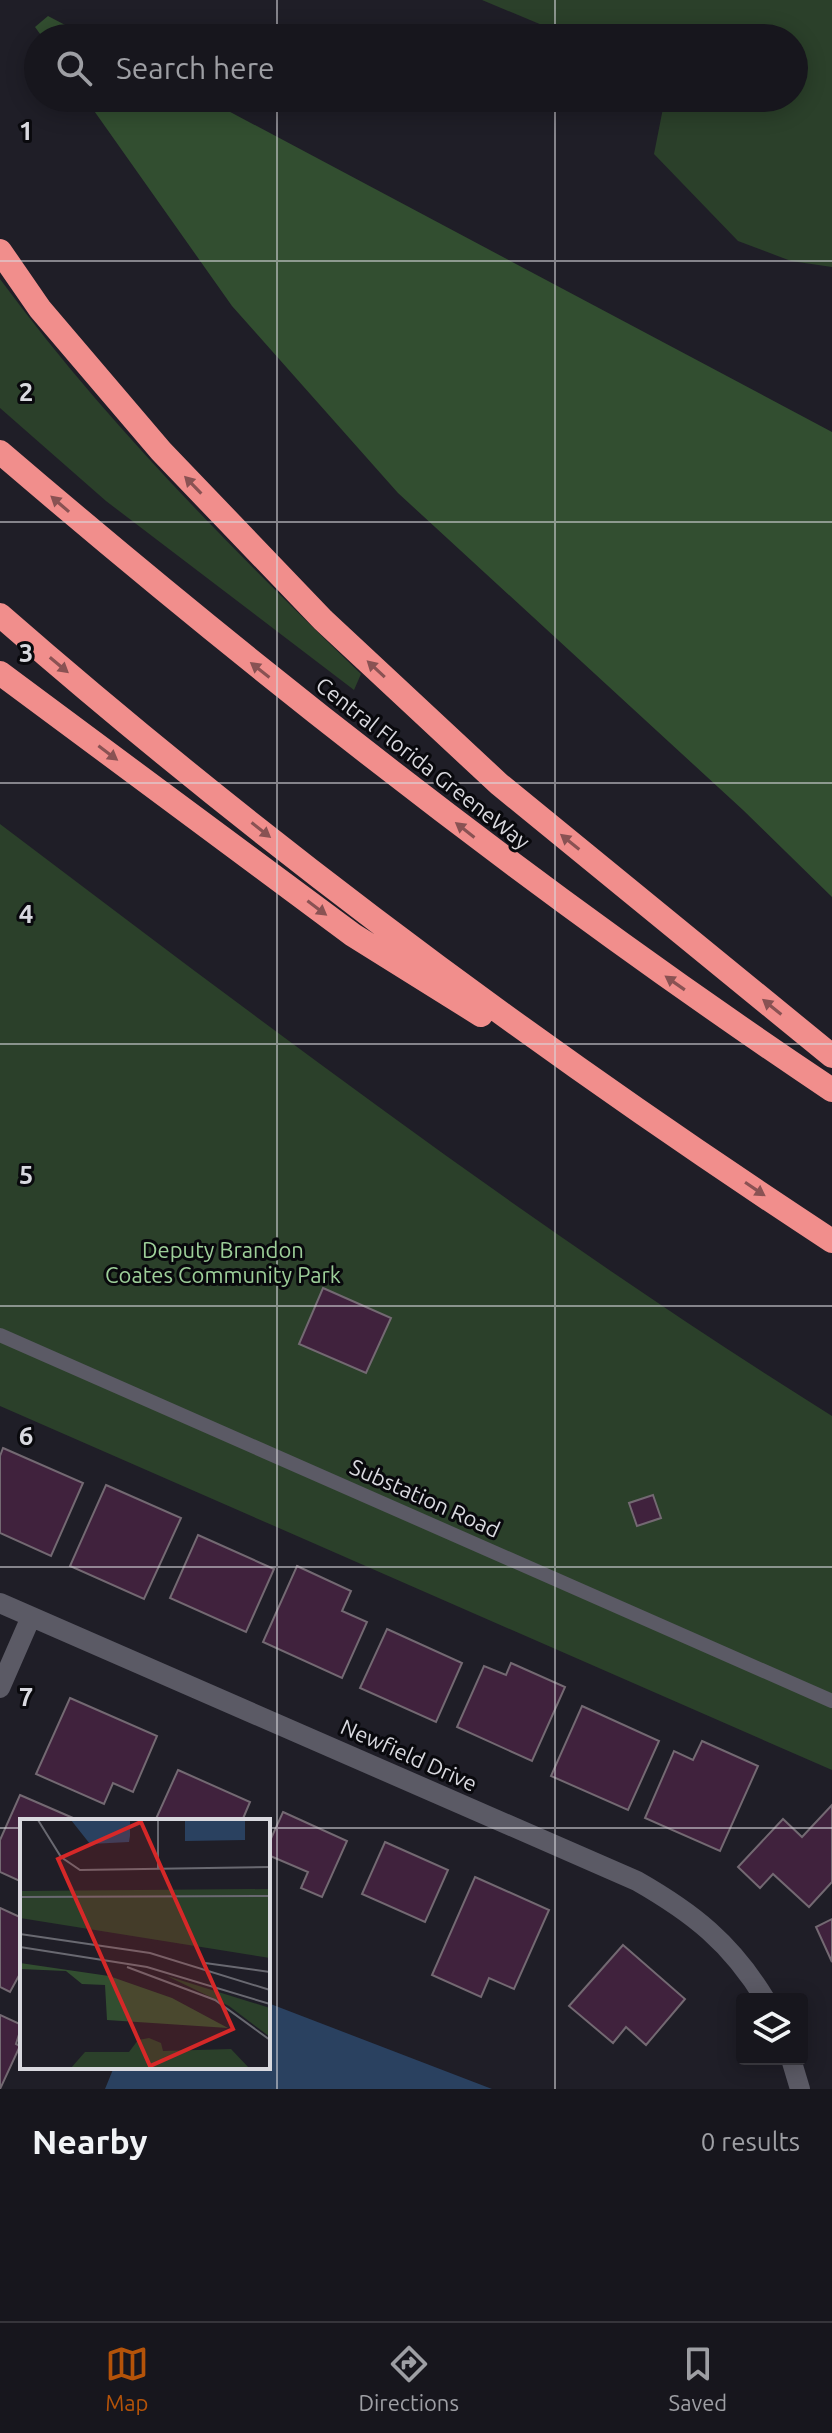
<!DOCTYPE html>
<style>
body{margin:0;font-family:Ubuntu,sans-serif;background:#201f26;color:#f1f3f6}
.controls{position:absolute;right:24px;bottom:24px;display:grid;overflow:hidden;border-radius:8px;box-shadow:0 4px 20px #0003}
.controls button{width:72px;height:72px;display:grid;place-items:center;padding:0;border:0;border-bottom:2px solid #36353b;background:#17161d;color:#f1f3f6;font:40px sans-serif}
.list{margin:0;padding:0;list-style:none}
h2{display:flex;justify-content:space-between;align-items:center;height:104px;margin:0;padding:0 32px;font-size:34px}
h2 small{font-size:26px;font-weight:400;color:#9e9fa4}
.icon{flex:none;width:44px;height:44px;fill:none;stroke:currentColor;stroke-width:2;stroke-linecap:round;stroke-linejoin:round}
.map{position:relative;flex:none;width:832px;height:2089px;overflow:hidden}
.search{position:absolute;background:#17161d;box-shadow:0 4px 20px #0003;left:24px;right:24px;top:24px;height:88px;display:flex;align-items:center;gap:20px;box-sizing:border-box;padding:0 28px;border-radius:44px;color:#9e9fa4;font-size:30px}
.sheet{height:232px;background:#17161d}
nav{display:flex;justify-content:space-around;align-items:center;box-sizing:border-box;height:112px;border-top:2px solid #36353b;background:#17161d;font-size:22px;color:#9e9fa4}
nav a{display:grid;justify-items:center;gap:4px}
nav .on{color:#b45309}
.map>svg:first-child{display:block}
.green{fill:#2b402a}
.forest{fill:#324e30}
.water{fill:#2a4160}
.building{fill:#40223d;stroke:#736972;stroke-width:2}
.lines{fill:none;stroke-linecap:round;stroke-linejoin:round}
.service{stroke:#5b5a65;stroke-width:14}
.minor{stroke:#5b5a65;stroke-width:20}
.motorway{stroke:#f18e8c;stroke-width:24}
.oneway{fill:#895253}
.grid{fill:none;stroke:#d9d9df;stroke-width:2;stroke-opacity:0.55}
.labels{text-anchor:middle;stroke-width:6;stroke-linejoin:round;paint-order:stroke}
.street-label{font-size:22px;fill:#d9d9df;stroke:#09090d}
.park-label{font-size:22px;fill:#9dcf99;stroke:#09090d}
.inset-road{fill:none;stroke:#696971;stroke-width:2}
.view{fill:#d62828;fill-opacity:0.15;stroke:#d62828;stroke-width:4}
.inset-edge{fill:none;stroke:#d9d9df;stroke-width:4}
.grid-label{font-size:26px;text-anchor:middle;font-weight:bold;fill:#d9d9df;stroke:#09090d;stroke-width:6;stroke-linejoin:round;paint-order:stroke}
</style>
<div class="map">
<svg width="832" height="2089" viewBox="0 0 832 2089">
<rect width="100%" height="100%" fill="#1f1e27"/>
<path class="green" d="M482 0H832V267L791 261 738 241 654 154 665 98H794V38H573Z
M0 279C106 423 233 550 361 674L354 690 106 501 0 408Z
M0 824C271 1029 544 1236 832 1416V1770L0 1406Z"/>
<path class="forest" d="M48 16 90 38H43L35 27Z
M85 98H204L832 432V897L743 810 398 493 232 306Z"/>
<path class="water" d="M268 2003 492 2089H105L114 2067H268Z"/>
<path class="building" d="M323 1288 391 1318 366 1373 299 1344Z
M3 1448 83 1483 51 1556 0 1533V1456Z
M106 1485 181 1518 144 1599 70 1566Z
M653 1495 661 1518 637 1526 629 1503Z
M198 1535 274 1569 246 1632 170 1598Z
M297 1566 351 1591 342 1611 367 1622 342 1678 263 1642Z
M387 1629 462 1663 436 1722 360 1688Z
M511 1663 565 1687 532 1761 457 1727 484 1666 506 1675Z
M70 1698 157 1736 133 1792 113 1783 104 1804 36 1774Z
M582 1706 659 1741 628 1810 551 1776Z
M702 1741 758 1766 720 1851 645 1818 674 1751 693 1760Z
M178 1770 250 1802 242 1821H155Z
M20 1795 80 1821H22V1882L0 1872V1840Z
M832 1805V1882L809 1907 773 1874 760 1888 738 1867 783 1819 802 1837Z
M283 1812 347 1841 322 1897 301 1888 308 1872 268 1855V1845Z
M385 1842 448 1870 425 1922 362 1894Z
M475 1877 549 1910 514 1989 489 1978 481 1997 432 1975Z
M0 1908 22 1918V1970L10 1992 0 1987Z
M832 1919V1962L816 1927Z
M623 1945 685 1999 646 2045 626 2027 613 2043 569 2006Z
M0 2015 22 2025 16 2044 20 2046 0 2089Z"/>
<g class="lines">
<path class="service" d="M0 1335 832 1701"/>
<path class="minor" d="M0 1603 637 1881C693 1913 731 1943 765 1999
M0 1688 31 1617
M791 2059 800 2089"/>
<path class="motorway" d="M0 251 40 309 161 451 323 620 499 784 832 1056
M0 452C266 680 541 895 832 1090
M0 615C261 843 542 1051 832 1241
M0 673 353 935 481 1015"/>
</g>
<defs><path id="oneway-solid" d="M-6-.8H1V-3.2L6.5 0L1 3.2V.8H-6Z" transform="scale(2)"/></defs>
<g class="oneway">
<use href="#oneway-solid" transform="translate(193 485) rotate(-134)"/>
<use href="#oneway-solid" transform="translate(60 504) rotate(-139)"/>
<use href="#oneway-solid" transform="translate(59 665) rotate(40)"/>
<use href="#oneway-solid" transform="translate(376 669) rotate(-137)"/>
<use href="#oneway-solid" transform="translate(260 670) rotate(-142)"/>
<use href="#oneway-solid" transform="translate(108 753) rotate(37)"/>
<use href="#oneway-solid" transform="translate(261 830) rotate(38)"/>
<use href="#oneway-solid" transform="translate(465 830) rotate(-142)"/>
<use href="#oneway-solid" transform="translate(570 842) rotate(-141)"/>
<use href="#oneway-solid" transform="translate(317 908) rotate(37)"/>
<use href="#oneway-solid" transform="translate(675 983) rotate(-145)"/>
<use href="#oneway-solid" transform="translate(772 1007) rotate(-141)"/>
<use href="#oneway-solid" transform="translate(755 1189) rotate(34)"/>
</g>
<path class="grid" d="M277 0V38M555 0V38M277 98V2089M555 98V2089M0 261H832M0 522H832M0 783H832M0 1044H832M0 1306H832M0 1567H832M0 1828H22M268 1828H832"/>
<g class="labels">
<g class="street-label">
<text transform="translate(423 763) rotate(38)" y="8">Central Florida GreeneWay</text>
<text transform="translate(425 1498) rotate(24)" y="8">Substation Road</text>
<text transform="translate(409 1755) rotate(24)" y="8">Newfield Drive</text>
</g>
<g class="park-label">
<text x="223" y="1258">Deputy Brandon<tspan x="223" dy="25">Coates Community Park</tspan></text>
</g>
</g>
<g transform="translate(20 1819)">
<rect width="250" height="250" fill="#1f1e27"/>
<path d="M250 70V139L0 99V72ZM147 157 250 189V218L209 187ZM129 219 141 224 143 232 211 230 229 249H51L65 233H109L118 221Z" fill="#2b402a"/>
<path d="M0 144 89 157 152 179 208 209 87 201 85 166 62 165 46 152 0 150Z" fill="#324e30"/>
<path d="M51 1H110V17L109 23 70 25ZM165 1H225V21L165 22Z" fill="#2a4160"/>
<path class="inset-road" d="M18 1 41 38 60 51 250 48M138 1V51M0 78 250 77M0 115 130 134 250 171M0 128 127 148 250 185M185 144 250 153M107 148 195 181 250 221"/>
<path class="view" d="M121 3 213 210 130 247 38 40Z"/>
<rect width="250" height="250" class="inset-edge"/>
</g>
<g class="grid-label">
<text x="26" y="140">1</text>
<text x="26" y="401">2</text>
<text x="26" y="662">3</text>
<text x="26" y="923">4</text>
<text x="26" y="1184">5</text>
<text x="26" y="1445">6</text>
<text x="26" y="1706">7</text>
</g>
</svg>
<div class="controls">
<button><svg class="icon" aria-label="layers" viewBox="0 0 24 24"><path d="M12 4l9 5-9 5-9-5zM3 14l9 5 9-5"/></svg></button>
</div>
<div class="search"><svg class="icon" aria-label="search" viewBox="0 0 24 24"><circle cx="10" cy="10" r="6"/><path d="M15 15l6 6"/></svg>Search here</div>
</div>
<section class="sheet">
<h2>Nearby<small>0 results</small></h2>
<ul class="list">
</ul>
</section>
<nav>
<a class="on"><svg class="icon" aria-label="map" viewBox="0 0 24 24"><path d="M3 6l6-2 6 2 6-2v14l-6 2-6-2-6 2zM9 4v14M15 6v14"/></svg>Map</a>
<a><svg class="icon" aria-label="directions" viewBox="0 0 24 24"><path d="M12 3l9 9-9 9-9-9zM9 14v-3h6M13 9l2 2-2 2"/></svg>Directions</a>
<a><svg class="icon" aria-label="saved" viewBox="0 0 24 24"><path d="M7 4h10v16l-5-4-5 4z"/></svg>Saved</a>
</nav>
